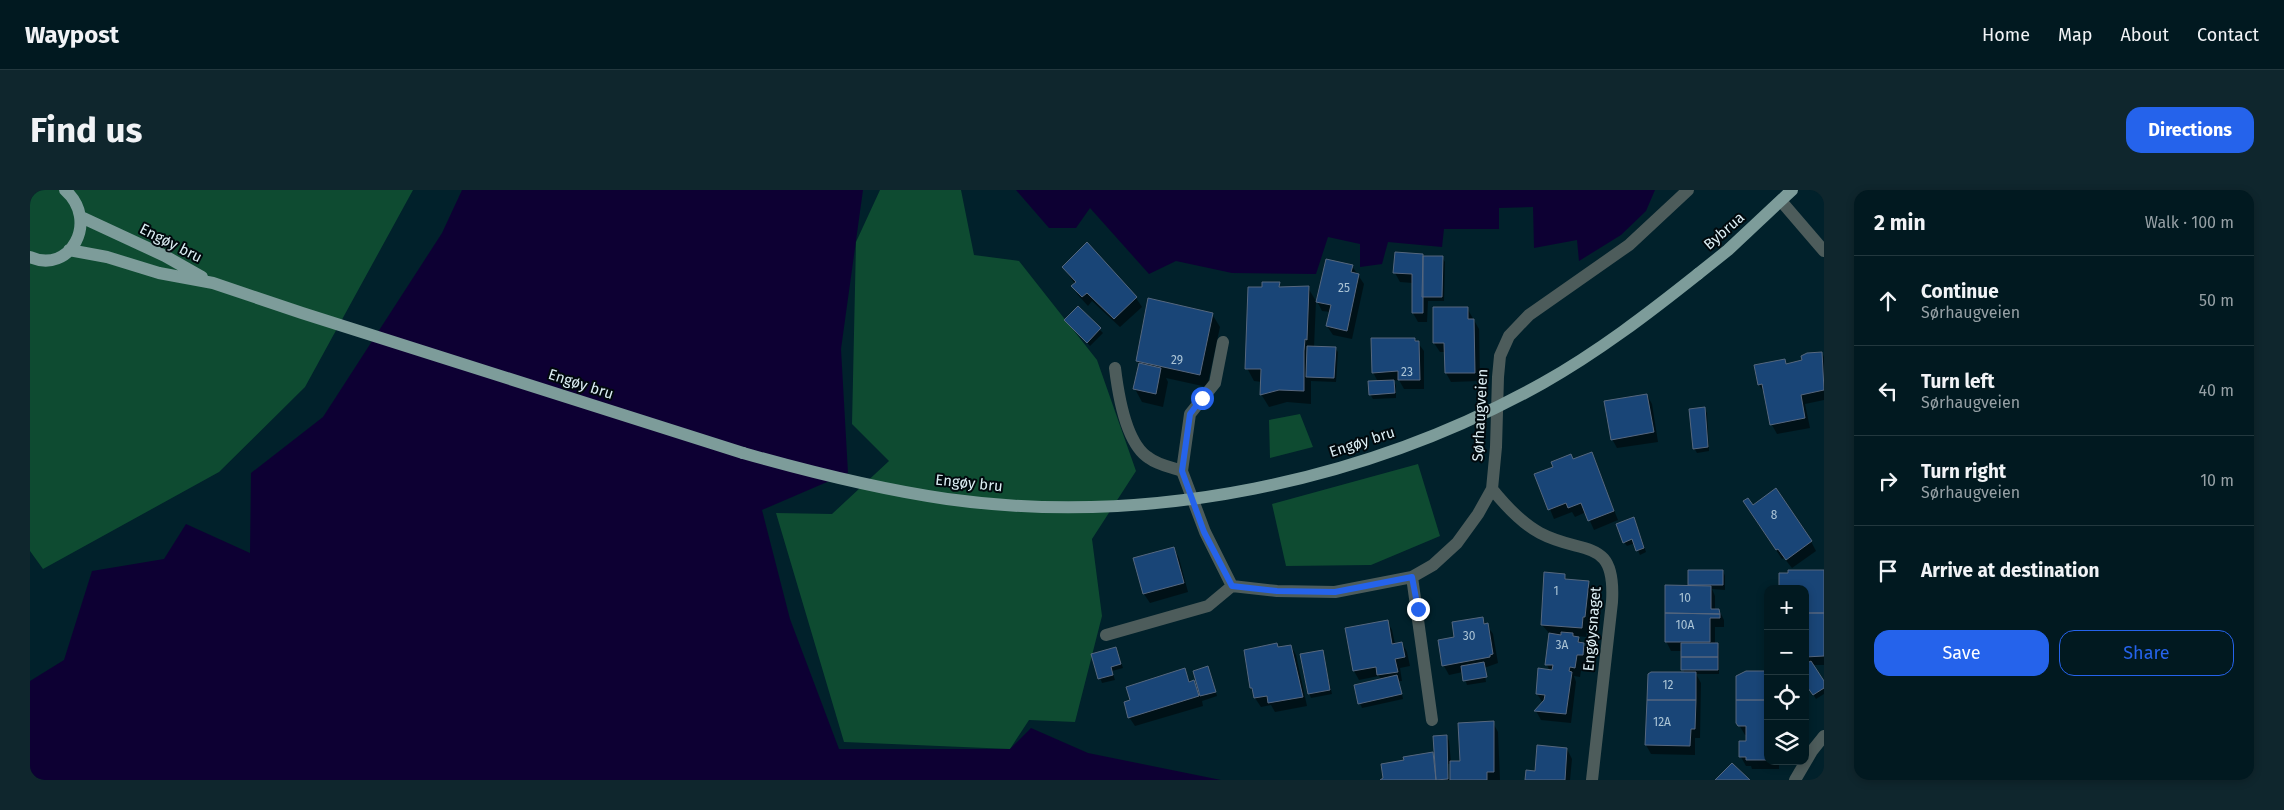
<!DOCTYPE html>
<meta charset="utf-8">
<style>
body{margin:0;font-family:"Fira Sans",sans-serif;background:#0f262d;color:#f1f3f6}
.controls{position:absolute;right:15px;bottom:15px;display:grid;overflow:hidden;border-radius:10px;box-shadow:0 2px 8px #0003}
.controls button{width:45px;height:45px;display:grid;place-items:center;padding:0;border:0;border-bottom:1px solid #23383e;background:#011920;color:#f1f3f6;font:25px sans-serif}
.stop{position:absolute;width:15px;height:15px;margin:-11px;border:4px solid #2563eb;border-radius:50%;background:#fff}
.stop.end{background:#2563eb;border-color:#fff;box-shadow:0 1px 5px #0008}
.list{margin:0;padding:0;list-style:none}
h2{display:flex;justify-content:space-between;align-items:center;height:65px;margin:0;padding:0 20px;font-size:21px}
h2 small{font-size:16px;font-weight:400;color:#96a0a5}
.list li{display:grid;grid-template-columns:32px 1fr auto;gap:15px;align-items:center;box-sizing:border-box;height:90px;padding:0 20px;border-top:1px solid #23383e}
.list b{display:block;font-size:19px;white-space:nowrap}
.list p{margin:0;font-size:16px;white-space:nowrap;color:#96a0a5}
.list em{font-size:16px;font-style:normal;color:#96a0a5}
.actions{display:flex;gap:10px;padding:15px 20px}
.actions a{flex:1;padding:11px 0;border:1px solid #2563eb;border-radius:15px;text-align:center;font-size:18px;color:#2563eb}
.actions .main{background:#2563eb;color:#fff}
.icon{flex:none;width:28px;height:28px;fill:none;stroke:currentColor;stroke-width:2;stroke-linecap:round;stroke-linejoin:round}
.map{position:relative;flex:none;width:1794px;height:590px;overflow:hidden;border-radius:15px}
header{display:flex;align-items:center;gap:30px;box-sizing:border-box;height:70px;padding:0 25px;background:#011920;border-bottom:1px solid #23383e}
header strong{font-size:24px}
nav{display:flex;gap:28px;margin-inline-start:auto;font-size:18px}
.intro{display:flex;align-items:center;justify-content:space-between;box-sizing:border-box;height:120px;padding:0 30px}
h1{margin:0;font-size:35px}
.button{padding:12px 22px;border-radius:15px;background:#2563eb;color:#fff;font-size:18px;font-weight:700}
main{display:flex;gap:30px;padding:0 30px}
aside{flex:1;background:#011920;border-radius:15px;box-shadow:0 2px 8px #0003}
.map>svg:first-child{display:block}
.green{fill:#0e4b31}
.water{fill:#0d0033}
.shadow{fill:#0007;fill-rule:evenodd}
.building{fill:#194577;stroke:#56677e}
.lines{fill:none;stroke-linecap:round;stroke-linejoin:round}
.minor{stroke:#4d5c5b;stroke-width:12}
.major{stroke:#7d9c9a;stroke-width:12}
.major-bridge{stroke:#7d9c9a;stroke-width:12}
.route{stroke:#2563eb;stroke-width:6}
.labels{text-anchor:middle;stroke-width:4;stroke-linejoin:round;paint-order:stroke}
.number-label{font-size:12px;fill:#abc4d5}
.street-label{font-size:15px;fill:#dceef4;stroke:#01090d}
</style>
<header>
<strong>Waypost</strong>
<nav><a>Home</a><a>Map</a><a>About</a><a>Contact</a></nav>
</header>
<div class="intro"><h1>Find us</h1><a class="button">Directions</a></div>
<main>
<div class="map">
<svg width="1794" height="590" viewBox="0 0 1794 590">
<rect width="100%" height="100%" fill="#01212b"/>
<path class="green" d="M0 0H383L275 197 189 282 13 379 0 361Z
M850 0H931L944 65 989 71 1067 170 1106 281 1062 349 1072 426 1045 532 999 530 980 559 814 552 746 323 802 324 859 271 822 234 826 52Z
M1270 224 1283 257 1240 268 1239 230Z
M1388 274 1410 346 1341 375 1256 376 1242 314Z"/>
<path class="water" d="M432 0H833L811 159 818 283 732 320 760 429 809 559H980L1001 538 1058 563 1191 590H0V491L34 470 62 381 134 369 156 334 220 363 221 283 293 227 412 43Z
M986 0H1625L1616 21 1591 45 1549 71 1547 50 1504 58 1503 17 1469 18V39H1414L1412 57 1358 52 1352 74 1330 77V54L1298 47 1286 84 1202 83 1146 71 1119 84 1060 18 1046 38H1019Z"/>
<path class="shadow" d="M1057 54 1106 108 1112 117 1090 137 1062 111 1058 116 1048 105 1043 96 1045 94 1033 77Z
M1394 67H1412L1415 72 1414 111H1398L1397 132H1388L1383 123V93L1370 92 1365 83Z
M1322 76 1334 94 1322 149 1303 145 1297 136 1301 122 1292 121 1287 111Z
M1249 94 1251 98H1278L1286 111 1284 157 1305 158 1308 162 1306 192 1281 191V214L1257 212 1239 217 1231 204 1232 192 1224 191 1217 178 1219 98H1233Z
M1048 118 1073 143 1060 156 1035 130Z
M1437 118 1449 139 1450 191 1421 192 1416 183V162H1410L1404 153Z
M1182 124 1190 137 1177 197 1136 188 1138 192 1133 217 1112 212 1105 199 1110 175 1107 171Z
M1385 149 1394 161V199H1374L1369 190 1363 191 1366 195V208L1343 209 1340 204 1348 192 1343 182Z
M1792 163 1794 167V210L1775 214 1780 238 1747 244 1742 235 1735 204 1729 195 1726 176 1754 170 1757 175 1773 171Z
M1617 205 1622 214 1628 252 1587 258 1582 249Z
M1674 218 1677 223 1679 261 1667 263 1664 258Z
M1561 264 1588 330 1564 340 1556 322 1545 327 1542 322 1524 329 1506 285Z
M1746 300 1775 340 1786 361 1762 378 1754 368 1752 369 1720 321Z
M1606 333 1616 362 1610 365 1605 353 1597 356 1594 352Z
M1144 359 1149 368 1158 402 1120 413 1114 404Z
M1693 381 1695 386V400L1682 399 1685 406V420H1689L1694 430V437H1685V454L1689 459V484H1666L1671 493 1670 548H1665V565L1621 564 1616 555 1654 483 1652 461H1641L1636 451 1659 395Z
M1794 381V475H1782L1794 493V504L1786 509 1775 492V399Z
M1515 383 1534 385 1537 390 1558 392 1563 402 1560 436H1558L1556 447 1547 446 1559 463 1557 474H1552L1550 487 1544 486 1546 492 1541 533 1511 530 1506 521 1513 513 1507 504 1520 481 1517 475 1520 444 1512 435Z
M1452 428 1463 444 1468 473 1454 478 1456 492 1437 495 1433 482 1419 485 1414 476 1409 451 1426 449Z
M1357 431 1362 440 1365 454 1372 453 1377 462 1380 476 1370 478 1372 491H1369L1373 509 1332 518 1330 513 1351 490 1349 486 1329 490 1324 481Z
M1247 454 1249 458 1261 456 1266 465 1277 516 1245 522 1241 515 1231 517 1225 508 1221 498Z
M1086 458 1093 478 1082 481 1085 490 1072 493 1062 465Z
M1292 461 1302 504 1281 508 1279 503Z
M1178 478 1187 506 1172 511 1173 516 1105 536 1099 527 1154 479 1161 493 1164 492 1169 500Z
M1738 483V571H1749V579H1722L1721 576H1716L1711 567 1717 552V545H1715L1708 533 1707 487 1709 484Z
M1463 533 1468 542 1470 590H1352L1403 564 1406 569 1417 546 1419 551 1421 572H1431ZM1418 574H1421V590H1419Z
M1537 559 1542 569 1540 590H1496Z"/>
<path class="building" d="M1057 52 1107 107 1084 129 1057 103 1052 107 1041 96 1046 92 1032 77Z
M1365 62 1393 64V123H1382V84L1363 83Z
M1393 66H1413L1412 107H1392Z
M1296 69 1323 75 1321 82 1329 84 1317 141 1296 136 1301 115 1286 112Z
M1232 92H1250L1249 97 1279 96 1277 150 1275 149 1274 161V201L1249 200 1230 205 1231 179H1215L1218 97H1232Z
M1118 108 1183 123 1170 185 1106 171Z
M1048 116 1071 138 1057 153 1034 130Z
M1403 117H1438V129H1444L1445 183H1415L1414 153H1403Z
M1341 148H1385V151H1389L1390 190H1368V181L1342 183Z
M1277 156 1306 157 1304 188 1276 187Z
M1792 162 1794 200 1771 205 1775 228 1740 235 1732 194 1728 195 1724 175 1755 169 1756 174 1772 170 1771 166 1777 163Z
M1109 173 1131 178 1126 204 1103 199Z
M1364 190 1365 203 1339 205 1338 191Z
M1617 204 1624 242 1581 250 1574 211Z
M1675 217 1678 257 1663 259 1659 219Z
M1562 262 1584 321 1558 331 1551 313 1538 318 1536 313 1518 320 1504 284 1523 277 1521 272 1541 264 1543 269Z
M1746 298 1782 351 1756 370 1748 359 1746 360 1713 311 1718 308 1723 315Z
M1604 327 1614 358 1606 361 1602 349 1593 353 1586 334Z
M1144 357 1154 393 1113 404 1103 368Z
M1658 380H1693V395H1658Z
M1758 380H1794V423H1775V399H1749V383H1758Z
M1514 382 1535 384V389L1559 391 1555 427H1553L1552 438 1511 435Z
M1635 395 1681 396V419H1689L1690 424 1635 423Z
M1635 423 1690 424V428H1680V452H1635Z
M1775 423H1794V466L1775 467Z
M1453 427 1454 434 1458 433 1463 464 1460 465V467L1412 476 1408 450 1424 447 1422 432Z
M1358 430 1362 454 1372 452 1375 467 1365 469 1368 482 1347 485 1346 477 1323 481 1315 438Z
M1531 442 1543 443V446L1549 447 1548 452 1554 453 1553 465H1547L1545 478 1540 477 1539 481 1542 482 1536 524 1504 521 1514 510 1515 505 1506 504 1508 478 1522 480 1523 475H1515L1519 443 1531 445Z
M1247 453 1248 457 1261 455 1273 507 1238 513 1237 506 1224 508 1222 498H1220L1214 460Z
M1651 453H1688V467H1651Z
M1086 457 1091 474 1081 477 1083 485 1068 489 1061 464Z
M1293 460 1300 500 1278 504 1270 464Z
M1651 467H1688V480H1651Z
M1781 471 1794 491V498L1783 505 1775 494V474Z
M1454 472 1457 487 1433 491 1431 476Z
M1178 476 1186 502 1170 506 1163 481Z
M1155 478 1159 492 1164 490 1169 506 1098 528 1094 512 1100 510 1096 497Z
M1716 481H1738V510H1706V486Z
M1621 482H1666V510H1617L1618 484Z
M1367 485 1372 504 1328 514 1324 495Z
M1617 510H1666L1665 539H1661L1660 556 1615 555Z
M1706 510H1738V570H1716V567H1709V551H1716V536H1708L1706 533Z
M1464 531V582H1457V590H1420V571H1430L1428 533Z
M1417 545 1418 589 1406 590 1403 546Z
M1507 555 1537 558 1535 590H1495L1496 580 1505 581Z
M1403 562 1406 590H1350L1353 588 1351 574 1374 570 1373 567Z
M1702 573 1720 590H1685Z"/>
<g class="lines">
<path class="minor" d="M1751 11 1794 61
M1193 152 1185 193 1160 224 1152 281 1175 342 1202 396
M1085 178C1088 203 1096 254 1119 268 1128 275 1141 277 1152 281
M1462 299C1475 315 1491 333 1510 343 1553 366 1586 346 1582 412L1562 590
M1382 387 1402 530
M1076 445 1178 416 1202 396 1247 401 1305 402 1382 387 1403 375 1427 353 1448 324 1462 299 1466 257 1468 187 1470 166 1479 146 1499 125 1599 55 1658 0
M1765 590 1782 561 1794 546"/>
<path class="major" d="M51 27 135 66 172 87
M39 60 77 67 129 83 183 93 272 123 713 263
M0 67C40 85 70 31 35 0
M1668 84 1698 60 1762 0"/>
<path class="major-bridge" d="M713 263C780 282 847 299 917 309 1119 337 1336 292 1513 193 1568 162 1619 123 1668 84"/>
</g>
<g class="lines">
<path class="route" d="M1172 208 1160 224 1152 281 1174 342 1202 396 1247 401 1305 402 1382 387 1388 419"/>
</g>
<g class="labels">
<g class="number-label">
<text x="1314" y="102">25</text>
<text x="1147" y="174">29</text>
<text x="1377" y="186">23</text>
<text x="1744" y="329">8</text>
<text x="1526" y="405">1</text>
<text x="1655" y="412">10</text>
<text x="1655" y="439">10A</text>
<text x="1439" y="450">30</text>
<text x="1532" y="459">3A</text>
<text x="1638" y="499">12</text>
<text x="1632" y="536">12A</text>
</g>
<g class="street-label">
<text transform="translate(1694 41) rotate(-41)" y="5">Bybrua</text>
<text transform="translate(141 53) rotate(27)" y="5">Engøy bru</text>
<text transform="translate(551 194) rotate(18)" y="5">Engøy bru</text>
<text transform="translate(1450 225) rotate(-87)" y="5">Sørhaugveien</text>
<text transform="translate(1332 252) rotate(-18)" y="5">Engøy bru</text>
<text transform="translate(939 293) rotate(6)" y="5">Engøy bru</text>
<text transform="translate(1562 439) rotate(-85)" y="5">Engøysnaget</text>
</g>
</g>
</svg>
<div class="controls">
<button>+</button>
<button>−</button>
<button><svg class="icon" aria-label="locate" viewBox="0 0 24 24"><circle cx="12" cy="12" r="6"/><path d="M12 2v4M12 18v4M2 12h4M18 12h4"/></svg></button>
<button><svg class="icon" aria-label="layers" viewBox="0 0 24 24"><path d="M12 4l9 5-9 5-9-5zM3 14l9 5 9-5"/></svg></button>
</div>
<div class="stop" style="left:1172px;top:208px"></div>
<div class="stop end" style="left:1388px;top:419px"></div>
</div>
<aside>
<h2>2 min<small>Walk · 100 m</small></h2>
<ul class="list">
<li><svg class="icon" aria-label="ahead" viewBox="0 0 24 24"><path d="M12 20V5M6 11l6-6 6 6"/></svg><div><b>Continue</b><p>Sørhaugveien</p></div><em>50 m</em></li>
<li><svg class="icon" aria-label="left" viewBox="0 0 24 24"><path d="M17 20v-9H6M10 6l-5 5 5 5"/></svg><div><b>Turn left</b><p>Sørhaugveien</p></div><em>40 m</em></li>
<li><svg class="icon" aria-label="right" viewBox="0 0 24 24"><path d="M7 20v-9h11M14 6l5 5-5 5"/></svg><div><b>Turn right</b><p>Sørhaugveien</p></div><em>10 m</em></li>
<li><svg class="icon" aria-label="arrive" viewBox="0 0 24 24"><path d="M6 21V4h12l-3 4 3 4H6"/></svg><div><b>Arrive at destination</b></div></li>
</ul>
<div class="actions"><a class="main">Save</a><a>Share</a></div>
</aside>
</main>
